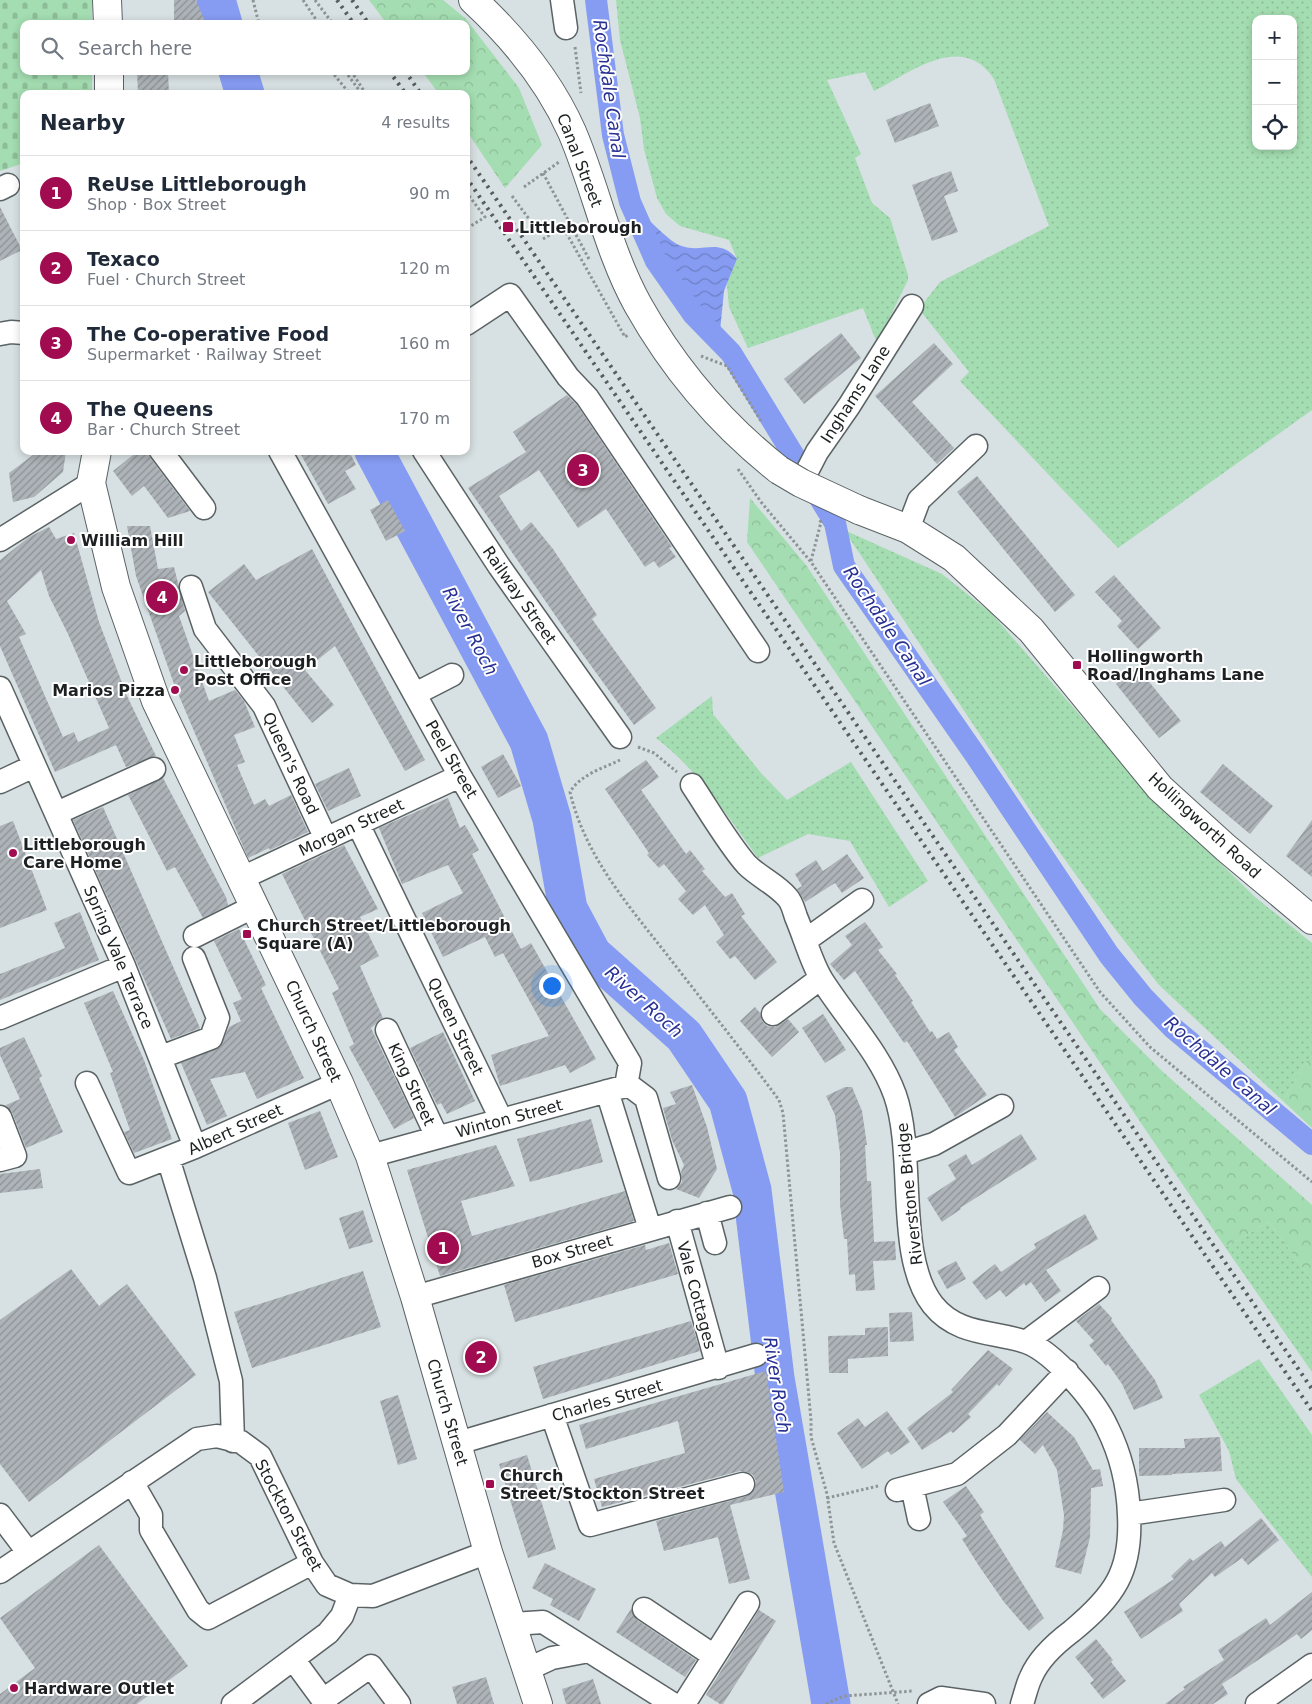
<!DOCTYPE html>
<meta charset="utf-8">
<style>
body{margin:0;font-family:"DejaVu Sans",sans-serif;background:#f6f6f7;color:#1f2937}
.controls{position:absolute;right:15px;top:15px;display:grid;overflow:hidden;border-radius:10px;box-shadow:0 2px 8px #0003}
.controls button{width:45px;height:45px;display:grid;place-items:center;padding:0;border:0;border-bottom:1px solid #e0e1e3;background:#fff;color:#1f2937;font:25px sans-serif}
.you{position:absolute;left:551px;top:985px;width:18px;height:18px;margin:-12px;border:4px solid #fff;border-radius:50%;background:#1a73e8;box-shadow:0 0 0 8px #1a73e833}
.badge{display:grid;place-items:center;width:32px;height:32px;border-radius:50%;background:#a10b4f;color:#fff;font-size:16px;font-weight:700}
.pin{position:absolute;translate:-50% -50%;border:2px solid #fff;box-shadow:0 1px 5px #0006}
.list{margin:0;padding:0;list-style:none}
h2{display:flex;justify-content:space-between;align-items:center;height:65px;margin:0;padding:0 20px;font-size:21px}
h2 small{font-size:16px;font-weight:400;color:#747a83}
.list li{display:grid;grid-template-columns:32px 1fr auto;gap:15px;align-items:center;box-sizing:border-box;height:75px;padding:0 20px;border-top:1px solid #e0e1e3}
.list b{display:block;font-size:19px;white-space:nowrap}
.list p{margin:0;font-size:16px;white-space:nowrap;color:#747a83}
.list em{font-size:16px;font-style:normal;color:#747a83}
.icon{flex:none;width:28px;height:28px;fill:none;stroke:currentColor;stroke-width:2;stroke-linecap:round;stroke-linejoin:round}
.map{position:relative;flex:none;width:1312px;height:1704px;overflow:hidden}
.search{position:absolute;background:#fff;box-shadow:0 2px 8px #0003;left:20px;top:20px;width:450px;height:55px;display:flex;align-items:center;gap:12px;box-sizing:border-box;padding:0 18px;border-radius:10px;color:#747a83;font-size:19px}
.panel{position:absolute;background:#fff;box-shadow:0 2px 8px #0003;left:20px;top:90px;width:450px;height:365px;border-radius:10px}
.map>svg:first-child{display:block}
.grass{fill:url(#grass-dots);fill-rule:evenodd}
.forest{fill:url(#forest-crowns)}
.cemetery{fill:url(#cemetery-stones)}
.water{fill:url(#water-waves)}
.lines{fill:none;stroke-linecap:round;stroke-linejoin:round}
.canal{stroke:#869cf2;stroke-width:22}
.river{stroke:#869cf2;stroke-width:39}
.building{fill:url(#building-hatch);fill-rule:evenodd}
.minor-casing{stroke:#5b6365;stroke-width:25}
.major-casing{stroke:#5b6365;stroke-width:30}
.highway-casing{stroke:#5b6365;stroke-width:30}
.path{stroke:#8d9496;stroke-width:3;stroke-dasharray:2.5 2.5;stroke-linecap:butt}
.minor{stroke:#fff;stroke-width:22}
.major{stroke:#fff;stroke-width:28}
.highway{stroke:#fff;stroke-width:28}
.rail{stroke:#575c5e;stroke-width:4;stroke-dasharray:2.5 5;stroke-linecap:butt}
.major-bridge-casing{stroke:#5b6365;stroke-width:30;stroke-linecap:butt}
.major-bridge{stroke:#fff;stroke-width:28}
.poi-dot{fill:#a10b4f;stroke:#fff;stroke-width:2}
.labels{text-anchor:middle;stroke-width:4;stroke-linejoin:round;paint-order:stroke}
.street-label{font-size:16px;fill:#1d2021;stroke:#fff}
.poi-label{font-size:16px;font-weight:bold;fill:#1d2021;stroke:#fff;text-anchor:start}
.water-label{font-size:18px;font-style:italic;fill:#283192;stroke:#fff}
</style>
<div class="map">
<svg width="1312" height="1704" viewBox="0 0 1312 1704">
<defs>
<pattern id="grass-dots" width="8" height="8" patternUnits="userSpaceOnUse" patternTransform="scale(1.25)"><rect width="8" height="8" fill="#a4ddb1"/><path d="M2 2h.1M6 6h.1" fill="none" stroke="#8dbd98" stroke-width="1.8" stroke-linecap="round"/></pattern>
<pattern id="forest-crowns" width="20" height="18" patternUnits="userSpaceOnUse" patternTransform="scale(1.25)"><rect width="20" height="18" fill="#a4ddb1"/><path d="M2 6a3 3 0 1 1 6 0M12 15a3 3 0 1 1 6 0" fill="none" stroke="#8dbd98"/></pattern>
<pattern id="cemetery-stones" width="16" height="16" patternUnits="userSpaceOnUse" patternTransform="scale(1.25)"><rect width="16" height="16" fill="#a4ddb1"/><path d="M2 7V4a2 2 0 0 1 4 0v3zM10 15v-3a2 2 0 0 1 4 0v3z" fill="#8dbd98"/></pattern>
<pattern id="water-waves" width="16" height="10" patternUnits="userSpaceOnUse" patternTransform="scale(1.25)"><rect width="16" height="10" fill="#869cf2"/><path d="M0 5q4-4 8 0t8 0" fill="none" stroke="#6d7fc4"/></pattern>
<pattern id="building-hatch" width="6" height="6" patternUnits="userSpaceOnUse" patternTransform="scale(1.25)"><rect width="6" height="6" fill="#adb3b8"/><path d="M-1 1l2-2M0 6l6-6M5 7l2-2" fill="none" stroke="#8c9195"/></pattern>
</defs>
<rect width="100%" height="100%" fill="#d7e0e2"/>
<path class="grass" d="M616 0H1312V410L1118 548 960 381 969 372 919 309 940 282 1049 226 994 79C962 31 912 72 874 91L865 72 827 80 861 154 855 158 872 203 890 218 908 275V280L877 343 863 308 748 348 729 307 727 284 737 259 729 240 680 226 666 214 657 198 644 149 640 118 620 40ZM1256 19H1293V146H1256Z
M844 530 942 574 992 614 1146 791 1255 897 1312 943V1056L1307 1060 1283 1101 1159 985 1112 925 1038 822Z
M712 696 713 714 761 773 787 800 851 762 928 881 889 907 850 841 808 834 758 858C726 814 700 772 656 738Z
M1269 1222 1312 1280V1372L1225 1247Z
M1259 1359 1312 1435V1577L1236 1479 1229 1451 1199 1395Z"/>
<path class="forest" d="M369 0H443L465 18 519 88 542 145 505 188 466 130V94H439L422 71H466V24H387Z
M750 498 806 565 1100 1009 1162 1071 1312 1205V1280L1269 1222 1225 1247 747 542Z
M1312 1056V1128L1283 1101 1307 1060Z"/>
<path class="cemetery" d="M0 0H92V24H24V71H92V94H24V163L0 171Z"/>
<path class="water" d="M630 202C641 211 668 241 679 245 702 255 718 236 737 259L724 291 719 341 693 314 656 261Z"/>
<g class="lines">
<path class="canal" d="M596 0 613 135 630 202 656 261 693 314 731 353 835 523 844 566 976 756 1109 955 1143 997 1173 1028 1312 1144"/>
<path class="river" d="M216 0 223 24
M238 71 245 94
M374 451 529 741 552 819 568 909 592 954 684 1036 728 1101 752 1190 775 1378 831 1704"/>
</g>
<path class="building" d="M174 0H196L206 24H174Z
M137 71H168L169 94H138Z
M930 103 939 126 895 143 886 120Z
M951 171 958 191 944 196 958 232 932 241 912 185Z
M0 207 22 250 0 261Z
M841 333 861 358 804 404 784 379Z
M934 343 953 364 912 402 954 448 937 464 875 396Z
M567 395 577 405 672 547 669 548 676 557 659 568 654 561 645 567 606 509 578 528 539 470 499 496 521 531 531 522 553 549 597 615 592 619 656 708 634 725 568 634 468 488 526 452 513 432Z
M34 451H66L63 472 34 497 13 502 9 473 33 455Z
M138 451H148L151 459 190 511 168 518 144 486 132 496 113 471Z
M299 451H349L356 465 345 471 356 489 328 504Z
M977 476 1075 595 1055 612 957 492Z
M388 500 405 531 386 541 370 510Z
M127 526H150L158 569 174 567 185 611 179 616 209 701 235 690 244 701 255 727 234 735 245 762 237 765 254 805 265 799 269 806 291 795 308 832 270 850 269 848 248 858 174 684 136 576Z
M49 527 56 539 74 533 99 622 127 696 156 756 126 767 116 745 55 772 0 646V560L29 537ZM41 570 49 596 68 634 109 728 78 742 74 732 63 737 19 637 26 634 7 601Z
M312 549 425 760 405 771 335 646 305 670 334 705 312 723 208 592 244 564 256 580Z
M1114 575 1161 628 1138 649 1117 626 1122 621 1095 592Z
M1137 667 1181 721 1159 738 1116 684Z
M503 754 521 786 498 798 481 767Z
M646 760 659 777 641 790 686 854 690 850 705 869 702 871 725 897 732 893 745 914 741 916 777 962 755 980 735 956 730 959 716 942 724 935 705 905 693 915 678 899 686 891 664 864 659 868 647 855 649 853 605 789Z
M1223 764 1273 806 1250 834 1200 792Z
M349 768 361 796 328 811 315 784Z
M163 778 226 897 228 905 203 918 175 867 167 871 128 795Z
M448 798 460 828 465 825 479 850 472 854 521 949 531 943 596 1059 570 1073 565 1065 500 1086 491 1055 549 1036 503 953 495 957 485 937 443 957 422 913 463 893 448 865 402 884 379 828Z
M103 807 200 1028 171 1039 73 820Z
M1312 820V877L1286 856Z
M13 821 47 910 0 928V826Z
M344 845 378 909 360 917 379 956 360 966 383 1018 371 1028 414 1118 394 1129 349 1047 354 1044 332 993 339 989 282 874Z
M847 854 864 878 842 893 835 883 805 902 797 889 802 886 795 874 816 860 823 871Z
M80 912 99 960 0 1000V974L65 948 54 923Z
M865 922 883 947 878 950 897 974 895 975 913 1001 911 1002 930 1032 932 1031 937 1039 949 1032 958 1047 954 1050 987 1095 955 1117 907 1041 904 1043 855 971 844 980 830 964 852 945 845 936Z
M239 929 266 985 261 988 304 1078 257 1099 245 1072 210 1079 227 1116 207 1125 181 1063 220 1047 229 1027 241 1021 233 1003 242 999 214 941Z
M113 991 144 1060 172 1139 134 1153 124 1132 130 1130 110 1073 113 1072 84 1003Z
M755 1007 760 1013 762 1021 767 1026 775 1027 788 1019 799 1032 772 1057 740 1021Z
M823 1014 846 1050 825 1063 802 1028Z
M443 1032 475 1101 447 1114 441 1103 437 1105 410 1048Z
M24 1037 42 1076 39 1078 63 1132 26 1148 12 1112 6 1105 20 1099 0 1055V1048Z
M692 1085 707 1127 717 1169 699 1198 676 1189 682 1182 681 1172 684 1165 672 1140 663 1108 676 1104 670 1092Z
M845 1087H852L862 1111 867 1145H865L867 1181H871L874 1242 895 1241 896 1260 873 1261 875 1290 856 1291 855 1274 849 1275 847 1239H844L840 1204V1153L835 1115 826 1096Z
M320 1111 338 1157 305 1170 288 1123Z
M591 1119 603 1162 530 1182 517 1139Z
M1021 1134 1037 1159 960 1208 961 1209 942 1222 927 1198 956 1179 948 1165 966 1154 972 1165Z
M496 1145 515 1186 461 1201 472 1236 625 1191 634 1221 440 1276 407 1170Z
M40 1169 43 1188 0 1193V1174Z
M363 1210 373 1242 349 1249 339 1218Z
M1085 1214 1098 1239 1046 1270 1061 1291 1045 1302 1031 1282 1026 1286 1024 1283 1006 1297 1000 1290 986 1300 972 1282 995 1264 1001 1272 1036 1248 1034 1244Z
M669 1243 678 1274 515 1322 504 1285 645 1245 646 1250Z
M956 1261 966 1279 947 1289 937 1271Z
M71 1269 99 1306 127 1284 196 1375 29 1502 0 1464V1320Z
M363 1271 381 1327 252 1368 234 1312Z
M1099 1304 1112 1318 1111 1320 1155 1380 1163 1398 1134 1410 1122 1384 1108 1364 1106 1366 1089 1345 1094 1341 1076 1321Z
M912 1312 914 1341 890 1342 889 1313Z
M691 1321 700 1351 543 1399 533 1367Z
M888 1327V1356L848 1359V1373H829L828 1336 865 1335V1328Z
M988 1350 1013 1369 999 1386 997 1384 968 1414 971 1417 953 1433 951 1431 922 1450 907 1428 953 1392 951 1390Z
M766 1371 784 1492 730 1505 750 1579 729 1584 718 1537 664 1551 656 1521 747 1496 755 1488 756 1481 753 1475 747 1472 740 1471 602 1507 594 1479 685 1453 678 1421 586 1449 579 1425Z
M398 1395 417 1459 398 1465 380 1401Z
M887 1411 910 1442 891 1455 888 1451 862 1469 837 1433 858 1418 865 1427Z
M1047 1412 1074 1437 1093 1470 1100 1469 1103 1486 1091 1488 1090 1537 1081 1574 1055 1567 1063 1530 1064 1515 1057 1470 1043 1445 1035 1454 1020 1440Z
M1220 1437 1222 1471 1172 1474V1475L1139 1476V1448H1185L1184 1439Z
M527 1455 556 1549 528 1558 499 1464Z
M966 1486 984 1512 980 1515 1044 1618 1029 1631 1004 1602 979 1566 962 1539 967 1536 943 1502Z
M1261 1518 1279 1540 1248 1565 1242 1558 1215 1577 1212 1573 1179 1604 1183 1611 1141 1639 1124 1612 1174 1579 1171 1576 1190 1558 1193 1561 1221 1541 1225 1547Z
M99 1545 188 1666 137 1704H0V1694L35 1668 0 1618Z
M545 1563 596 1589 579 1621 550 1605 553 1599 532 1588Z
M1312 1592V1630L1301 1639 1297 1634 1222 1684 1228 1694 1213 1704H1165L1185 1689 1183 1687 1224 1660 1218 1650 1266 1618 1270 1625Z
M631 1609 637 1620 696 1660 685 1677 616 1632Z
M759 1610 776 1621 723 1704H720L706 1695Z
M1096 1639 1113 1660 1111 1662 1126 1681 1103 1699 1090 1683 1094 1680 1075 1657Z
M486 1677 494 1704H457L452 1687Z
M593 1679 601 1704H566L562 1689Z"/>
<g class="lines">
<defs>
<path id="minor" d="M562 0 566 28
M0 189 8 185
M466 324 510 295 568 377 587 397 758 651
M0 334 11 332 24 333
M161 451 204 508
M280 451 460 776 630 1063 626 1086 370 1156
M424 451 499 566 620 737
M801 483 817 452 849 406 912 306
M908 529 919 500 976 446
M0 540 91 483
M191 587 205 629 264 706 326 839
M0 688 124 966 195 1147
M415 694 452 675
M0 782 34 766
M692 785C708 809 729 845 747 865 759 877 776 884 787 897 792 902 794 911 796 917 805 938 811 962 822 980 846 1018 880 1053 895 1095 916 1155 895 1257 933 1305 958 1336 994 1331 1026 1342 1054 1352 1095 1401 1107 1427 1120 1453 1128 1485 1129 1515 1132 1572 1114 1596 1072 1631 1056 1643 1039 1658 1031 1677 1027 1685 1025 1695 1022 1704
M57 813 154 769
M358 824 501 1119
M242 878 460 776
M195 936 255 906
M806 940 862 900
M773 1014 821 978
M0 1018 124 966
M387 1030 437 1137
M161 1057 211 1038 218 1018 194 958
M87 1083 129 1173 195 1147 339 1083
M626 1083 646 1098 669 1178
M607 1091 650 1229
M0 1117 15 1156 0 1160
M905 1153 934 1144 1002 1106
M168 1158 205 1278 231 1381 233 1441
M707 1213 715 1243
M677 1221 718 1368
M415 1297 730 1207
M1026 1342 1098 1288
M552 1415 590 1525 743 1484
M458 1443 756 1355
M132 1482 151 1515V1530L198 1610 208 1618 312 1563
M912 1486 919 1519
M897 1490 957 1474 1007 1435 1067 1371
M1129 1514 1224 1500
M0 1515 28 1552
M0 1572 197 1439 217 1436 241 1442 260 1456 312 1563 327 1585 350 1595 373 1596 488 1552
M644 1609 714 1656
M513 1624 543 1622 673 1704
M293 1659 326 1704
M528 1669 552 1658 589 1651
M323 1700 371 1666 399 1704
M233 1704 328 1633 342 1616 350 1595
M684 1704 748 1603
M929 1704 941 1698 984 1704
M1257 1704 1312 1665"/>
<path id="major" d="M473 0C514 38 549 80 572 132 596 188 608 251 638 305 674 369 722 425 779 470
M859 510 908 529 954 558 1031 630 1160 788 1226 848 1312 920"/>
<path id="highway" d="M107 0 108 24
M109 71V94
M97 451 91 483 116 587 156 701 339 1083 370 1156 415 1297 488 1552 538 1704"/>
</defs>
<use href="#minor" class="minor-casing"/>
<use href="#major" class="major-casing"/>
<use href="#highway" class="highway-casing"/>
<path class="path" d="M253 0 259 24
M303 0 319 24
M315 0 333 24
M575 47 581 93
M331 71 350 94
M345 71 362 94
M351 71 366 94
M543 173 590 261
M524 187 559 162
M466 192 485 217 466 229
M512 196 538 231
M543 239 563 227 625 337 629 334
M701 356 727 366 761 421
M738 469 761 502 811 562 1100 992 1150 1047 1312 1182
M811 561 821 522 819 519
M638 747 654 753 677 772
M620 760C603 768 580 775 570 792 585 856 628 905 668 956 705 1004 743 1051 779 1100L783 1113 811 1420V1437L827 1494 834 1543 898 1704
M827 1498 878 1486
M826 1704 844 1696 913 1691"/>
<use href="#minor" class="minor"/>
<use href="#major" class="major"/>
<use href="#highway" class="highway"/>
<path class="rail" d="M337 0 354 24
M352 0 369 24
M389 71 406 94
M405 71 421 94
M466 155 1312 1389
M466 177 1312 1411"/>
<defs>
<path id="major-bridge" d="M779 470 801 483 859 510"/>
</defs>
<use href="#major-bridge" class="major-bridge-casing"/>
<use href="#major-bridge" class="major-bridge"/>
</g>
<g class="poi-dot">
<rect x="502" y="221" width="12" height="12" rx="2.5"/>
<circle cx="71" cy="540" r="5"/>
<rect x="1072" y="660" width="10" height="10" rx="2.5"/>
<circle cx="184" cy="670" r="5"/>
<circle cx="175" cy="690" r="5"/>
<circle cx="13" cy="853" r="5"/>
<rect x="242" y="929" width="10" height="10" rx="2.5"/>
<rect x="485" y="1479" width="10" height="10" rx="2.5"/>
<circle cx="14" cy="1688" r="5"/>
</g>
<g class="labels">
<g class="street-label">
<text transform="translate(580 160) rotate(69)" y="6">Canal Street</text>
<text transform="translate(855 394) rotate(-57)" y="6">Inghams Lane</text>
<text transform="translate(520 595) rotate(55)" y="6">Railway Street</text>
<text transform="translate(452 759) rotate(60)" y="6">Peel Street</text>
<text transform="translate(291 763) rotate(65)" y="6">Queen's Road</text>
<text transform="translate(1205 825) rotate(43)" y="6">Hollingworth Road</text>
<text transform="translate(351 827) rotate(-25)" y="6">Morgan Street</text>
<text transform="translate(119 957) rotate(67)" y="6">Spring Vale Terrace</text>
<text transform="translate(456 1026) rotate(64)" y="6">Queen Street</text>
<text transform="translate(314 1031) rotate(65)" y="6">Church Street</text>
<text transform="translate(412 1084) rotate(65)" y="6">King Street</text>
<text transform="translate(509 1118) rotate(-15)" y="6">Winton Street</text>
<text transform="translate(235 1129) rotate(-24)" y="6">Albert Street</text>
<text transform="translate(909 1194) rotate(-96)" y="6">Riverstone Bridge</text>
<text transform="translate(572 1251) rotate(-16)" y="6">Box Street</text>
<text transform="translate(697 1295) rotate(75)" y="6">Vale Cottages</text>
<text transform="translate(607 1400) rotate(-16)" y="6">Charles Street</text>
<text transform="translate(448 1412) rotate(74)" y="6">Church Street</text>
<text transform="translate(289 1515) rotate(62)" y="6">Stockton Street</text>
</g>
<g class="poi-label">
<text x="519" y="233">Littleborough</text>
<text x="81" y="546">William Hill</text>
<text x="1087" y="662">Hollingworth<tspan x="1087" dy="18">Road/Inghams Lane</tspan></text>
<text x="194" y="667">Littleborough<tspan x="194" dy="18">Post Office</tspan></text>
<text x="165" y="696" text-anchor="end">Marios Pizza</text>
<text x="23" y="850">Littleborough<tspan x="23" dy="18">Care Home</tspan></text>
<text x="257" y="931">Church Street/Littleborough<tspan x="257" dy="18">Square (A)</tspan></text>
<text x="500" y="1481">Church<tspan x="500" dy="18">Street/Stockton Street</tspan></text>
<text x="24" y="1694">Hardware Outlet</text>
</g>
<g class="water-label">
<text transform="translate(609 89) rotate(82)" y="6">Rochdale Canal</text>
<text transform="translate(887 626) rotate(56)" y="6">Rochdale Canal</text>
<text transform="translate(470 631) rotate(62)" y="6">River Roch</text>
<text transform="translate(644 1002) rotate(42)" y="6">River Roch</text>
<text transform="translate(1220 1066) rotate(41)" y="6">Rochdale Canal</text>
<text transform="translate(777 1385) rotate(81)" y="6">River Roch</text>
</g>
</g>
</svg>
<div class="controls">
<button>+</button>
<button>−</button>
<button><svg class="icon" aria-label="locate" viewBox="0 0 24 24"><circle cx="12" cy="12" r="6"/><path d="M12 2v4M12 18v4M2 12h4M18 12h4"/></svg></button>
</div>
<div class="you"></div>
<div class="pin badge" style="left:443px;top:1248px">1</div>
<div class="pin badge" style="left:481px;top:1357px">2</div>
<div class="pin badge" style="left:583px;top:470px">3</div>
<div class="pin badge" style="left:162px;top:597px">4</div>
<div class="search"><svg class="icon" aria-label="search" viewBox="0 0 24 24"><circle cx="10" cy="10" r="6"/><path d="M15 15l6 6"/></svg>Search here</div>
<section class="panel">
<h2>Nearby<small>4 results</small></h2>
<ul class="list">
<li><span class="badge">1</span><div><b>ReUse Littleborough</b><p>Shop · Box Street</p></div><em>90 m</em></li>
<li><span class="badge">2</span><div><b>Texaco</b><p>Fuel · Church Street</p></div><em>120 m</em></li>
<li><span class="badge">3</span><div><b>The Co-operative Food</b><p>Supermarket · Railway Street</p></div><em>160 m</em></li>
<li><span class="badge">4</span><div><b>The Queens</b><p>Bar · Church Street</p></div><em>170 m</em></li>
</ul>
</section>
</div>
